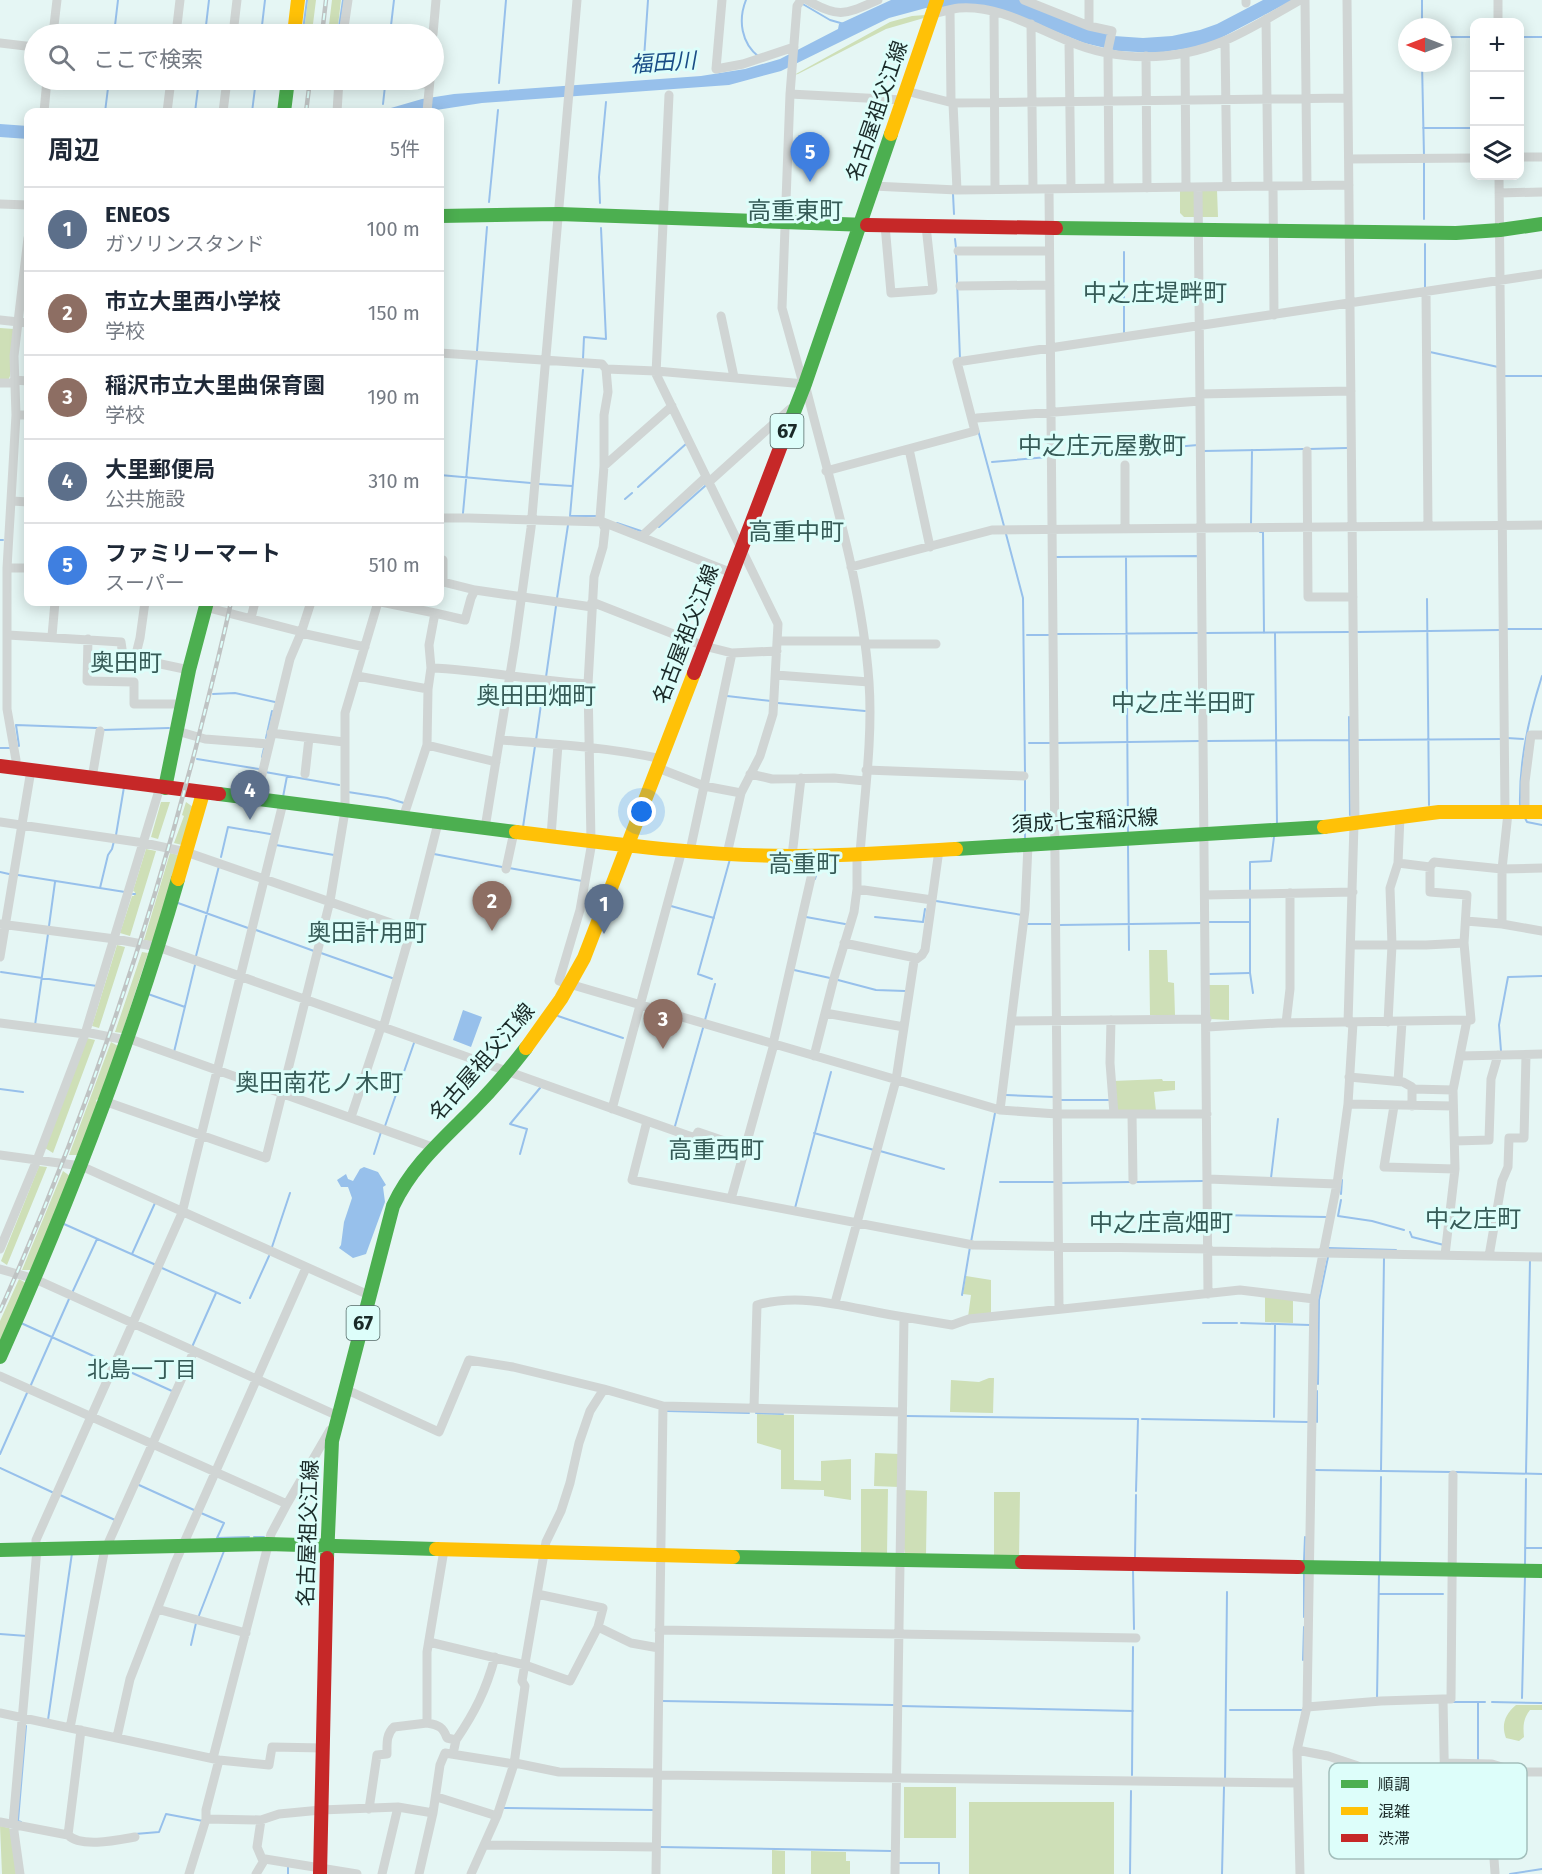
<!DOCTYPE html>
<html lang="ja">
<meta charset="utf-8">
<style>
body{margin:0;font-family:"Fira Sans","Noto Sans JP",sans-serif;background:#f2f2f3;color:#1f2937}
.controls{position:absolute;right:18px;top:18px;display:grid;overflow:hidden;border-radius:12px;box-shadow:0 3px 15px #0003}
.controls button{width:54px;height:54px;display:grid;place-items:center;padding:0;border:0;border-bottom:2px solid #e0e1e3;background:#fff;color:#1f2937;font:30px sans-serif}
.compass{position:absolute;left:1398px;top:18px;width:54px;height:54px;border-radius:50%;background:#fff;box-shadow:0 3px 15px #0003;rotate:270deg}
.you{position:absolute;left:642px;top:812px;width:21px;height:21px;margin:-15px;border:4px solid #fff;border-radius:50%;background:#1a73e8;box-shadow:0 0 0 9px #1a73e833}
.badge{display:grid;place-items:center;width:39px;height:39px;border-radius:50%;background:#0f766e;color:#fff;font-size:20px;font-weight:700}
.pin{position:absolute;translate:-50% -50px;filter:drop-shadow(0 2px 3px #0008)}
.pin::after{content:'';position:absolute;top:32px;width:21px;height:18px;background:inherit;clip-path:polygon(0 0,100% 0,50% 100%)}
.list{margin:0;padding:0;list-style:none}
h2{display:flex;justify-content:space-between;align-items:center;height:78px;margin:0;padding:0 24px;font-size:26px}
h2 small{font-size:20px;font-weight:400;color:#747a83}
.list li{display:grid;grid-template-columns:39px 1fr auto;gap:18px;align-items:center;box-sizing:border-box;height:84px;padding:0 24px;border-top:2px solid #e0e1e3}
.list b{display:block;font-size:22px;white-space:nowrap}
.list p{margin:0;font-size:20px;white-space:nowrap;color:#747a83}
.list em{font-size:20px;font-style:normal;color:#747a83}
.icon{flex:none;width:33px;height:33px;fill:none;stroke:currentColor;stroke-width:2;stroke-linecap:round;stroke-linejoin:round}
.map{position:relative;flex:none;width:1542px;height:1874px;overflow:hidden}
.search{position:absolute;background:#fff;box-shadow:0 3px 15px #0003;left:24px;top:24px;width:420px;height:66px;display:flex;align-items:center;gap:15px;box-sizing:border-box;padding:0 21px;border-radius:33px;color:#747a83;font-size:22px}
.panel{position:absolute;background:#fff;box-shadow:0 3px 15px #0003;left:24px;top:108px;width:420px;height:498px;border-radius:12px}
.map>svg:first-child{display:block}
.green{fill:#cedfb7}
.water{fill:#97c0eb}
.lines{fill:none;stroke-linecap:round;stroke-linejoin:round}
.stream{stroke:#97c0eb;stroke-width:2}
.street{stroke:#d0d5d4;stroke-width:9}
.fast{stroke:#4caf50;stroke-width:14}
.slow{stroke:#ffc107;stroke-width:14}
.jam{stroke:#c62828;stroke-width:14}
.rail-casing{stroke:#bfc3c3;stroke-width:4.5}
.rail{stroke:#ddfefa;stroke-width:2;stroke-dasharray:7;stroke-linecap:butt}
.labels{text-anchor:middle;stroke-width:6;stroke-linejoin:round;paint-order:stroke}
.shield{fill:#ddfefa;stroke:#546a67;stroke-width:1.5}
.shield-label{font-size:20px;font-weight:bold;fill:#1a2a28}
.street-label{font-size:21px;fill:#1a2a28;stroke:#ddfefa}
.water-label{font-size:22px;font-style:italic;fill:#194d86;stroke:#ddfefa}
.neighbourhood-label{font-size:22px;fill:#375c58;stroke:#ddfefa}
.quarter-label{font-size:24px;fill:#375c58;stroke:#ddfefa}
.key{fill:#ddfefa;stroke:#a2bebb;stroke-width:1.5}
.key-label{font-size:16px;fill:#1a2a28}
</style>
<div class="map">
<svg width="1542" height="1874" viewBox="0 0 1542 1874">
<rect width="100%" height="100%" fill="#e5f6f4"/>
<path class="green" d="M308 0H316L312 32 304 31Z
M332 0H341L337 34 328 33Z
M925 15 924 18 886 29 798 74 794 75 890 22 912 16Z
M1180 190H1193L1196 192V217H1184L1180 213Z
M1203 190H1217L1218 217H1201L1200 193Z
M0 328 14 329 10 376 8 381H0Z
M161 802H170L158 839 151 837Z
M186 802 193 807 182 845 174 843 184 816 182 815Z
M146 849 156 851 130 936 120 933 132 896H134L135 892 133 891Z
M170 853 179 855 153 942 144 940Z
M117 945 125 947 99 1028 92 1026Z
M1149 950H1167L1168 982 1174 983 1175 1015H1150Z
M142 952 148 953 122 1033 115 1032Z
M1209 985H1229V1020L1210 1019Z
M86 1038 95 1040 53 1153 45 1148Z
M111 1042 118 1046 99 1099 96 1100 97 1103 78 1155H69Z
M1162 1079 1163 1081H1175V1090L1154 1092 1156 1111 1115 1110 1113 1081Z
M39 1166 47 1167 7 1265 1 1261Z
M63 1171 70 1176 31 1270H22Z
M966 1276 991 1280V1314L968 1317 971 1295 963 1294Z
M19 1279 26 1283 0 1343V1321Z
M1265 1295 1293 1298V1323L1265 1322Z
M989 1378H994L993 1413 950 1412 951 1380 979 1382Z
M757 1414 794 1415V1480L821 1481V1461L851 1459V1500L824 1496V1490L781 1489V1450L757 1443Z
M875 1453 900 1454 899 1487 874 1486Z
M861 1489H888L887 1555H861Z
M904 1490 927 1491 926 1556H906L904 1549Z
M994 1492H1020L1019 1558 994 1557Z
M1516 1705H1542V1710H1530C1523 1719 1523 1726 1524 1737L1519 1741 1506 1738C1501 1725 1505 1714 1516 1705Z
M904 1787H956V1838H904Z
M969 1802H1114V1874H969Z
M0 1826 9 1828 12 1831 16 1874H2Z
M772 1850 785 1851V1874H772Z
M811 1851 846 1852V1861H850V1874H811Z"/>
<path class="water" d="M891 0H1019L1084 27 1114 36 1143 38 1172 36 1200 30 1217 24 1263 0H1293L1217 40 1197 47 1157 53 1118 51 1084 43 1004 11 926 8 889 18 781 71 729 85 482 103 423 112H377L422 99 454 94 701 76 745 69 780 59 838 29 839 24Z
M0 124 28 126V139L0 137Z
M463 1010 482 1017 471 1047 453 1040Z
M364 1167 378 1172 386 1185 383 1187 385 1202 366 1254 353 1258 339 1248 341 1245 344 1222 352 1198 348 1187H341L337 1180 346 1174 348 1179 353 1181 360 1169Z"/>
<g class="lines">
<path class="stream" d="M746 0C738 20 741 43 759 57
M1422 0V27
M801 3 830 20 844 24
M303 30 307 0
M114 34 118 0
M205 34 209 0
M261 34 265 0
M338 34 343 0
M390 34 394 0
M1443 37H1474
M1520 37H1542
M1422 63 1424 156
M643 73 648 0
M499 83 506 0
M383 104 385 86
M105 112 109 80
M195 112 199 80
M252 112 256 80
M1423 128H1474
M1424 162V219
M953 194 954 214
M489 202 498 110
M600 203 599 177 606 102
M955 239 956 248
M1425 244V288
M1124 252V333
M956 254 960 359
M477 351 487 227
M1430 352 1498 367
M583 359 584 337 606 339 601 228
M583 370 570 516H596
M1504 376H1542
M978 430 1004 526
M1309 449 1347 448
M1204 451 1303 449
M1055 457 1198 445
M992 462 1048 457
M440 475 531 483
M539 484 572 486
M638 487 687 443
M625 499 632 493
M463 513 477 360
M617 523 641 531
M1251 524 1252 450
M659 527 705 486
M1260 532H1263L1264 633
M1006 534 1023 598 1025 773
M0 540H3
M1056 557 1198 556V558
M1126 558 1128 834
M557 598 568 525
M1427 599 1429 805
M1506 629H1542
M1358 632 1500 630
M1205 633 1349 632
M1275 633 1277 824
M1057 634 1198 633
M1027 635H1050
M546 677 556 606
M213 694 235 693 275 702
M727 696 771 701
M778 703 865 711
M1349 717 1350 815
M102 730 169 728
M266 738 272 711
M1507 738 1523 739
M536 740 544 683
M1358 740 1502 739
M1206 741 1350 740
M1029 743H1051
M1057 743 1200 741
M19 746 16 725 97 728
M0 748H10
M262 757 264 748
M197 759 259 769
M265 772 339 785
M1025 780V840
M348 792 387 798 404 803
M283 797 287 776
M1520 806C1519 761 1528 719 1542 676
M1525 818 1527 822 1542 825
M523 827 535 746
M116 835 124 787
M276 845 334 855
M1128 845 1129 950
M434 854 502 867
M221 857 228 827 270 834
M509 868 582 881
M0 872 9 874
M18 875 125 892
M815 879 820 861
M100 888 108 855 112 849 114 841
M1250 892V862L1271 861 1274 837
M133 894H135
M1250 897V973L1253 993
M936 901 1022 915
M178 903 248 928
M671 906 714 918
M806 917 845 924
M875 917 923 922 925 909
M1209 922H1249
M1027 924H1052
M1059 925 1203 923
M49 926 55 882
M256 930 314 951
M321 953 392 978
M196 956 219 866
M794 970 830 978
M1 972 97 986
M1210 974 1249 973
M712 979 698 974 730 859
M838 980 876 990 905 991
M148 994 185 1007
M558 1016 623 1038
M705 1020 715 984
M35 1025 48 934
M1501 1051 1499 1025 1508 977 1542 976
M174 1052 195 965
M0 1089 23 1092
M1006 1095 1054 1097
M1061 1100H1110
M385 1126 414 1043
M675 1126 703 1028
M814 1133 874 1150
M880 1151 944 1169
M374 1154 381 1132
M520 1154 527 1129 510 1124 540 1088
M1271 1178 1278 1119
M1000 1182H1055
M1137 1182 1203 1181
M1062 1183 1131 1182
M1341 1194 1342 1180
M1341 1200 1338 1216 1372 1221 1404 1230
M795 1208 831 1072
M1214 1215 1327 1217
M64 1224 156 1265
M1410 1232 1412 1237 1444 1245
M971 1242 995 1113
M272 1247 290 1193
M1329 1248 1396 1250
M132 1254 155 1203
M162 1268 240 1303
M72 1293 97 1239
M962 1295 970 1247
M250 1298 269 1256
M21 1323 111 1364
M1203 1323H1237
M1241 1323 1310 1325
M192 1347 216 1293
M117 1366 172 1391
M1318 1384 1319 1300 1328 1257
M30 1387 69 1299
M667 1411 749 1413
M756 1413 783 1414
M906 1416 1138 1419 1136 1491
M1274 1417 1275 1324
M1142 1419 1308 1422
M1317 1422V1391
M0 1454 27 1393
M0 1468 54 1493
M1315 1470 1451 1472
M1381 1471 1384 1258
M1455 1472 1542 1474
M1526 1473 1530 1260
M139 1485 194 1510
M60 1495 115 1520
M201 1513 224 1523 217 1538 249 1537
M254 1537H264
M1525 1548H1542
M1135 1557 1136 1495
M1304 1561 1305 1537
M1380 1563 1381 1477
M1525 1565 1526 1479
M1133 1570 1134 1629
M1380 1594H1443
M1304 1617V1572
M198 1618 224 1551
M0 1634 27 1636
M191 1645 196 1623
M1303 1660 1304 1627
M1522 1698 1525 1576
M1377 1699 1379 1573
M662 1701 893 1705
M1452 1702H1485
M1492 1702 1542 1703
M900 1706 1133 1711
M1230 1710H1302
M48 1720 72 1553
M1478 1760V1702
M1132 1775 1133 1647
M1225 1780 1227 1592
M504 1808 653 1810
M21 1822 18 1821 26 1726
M135 1834 159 1832 166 1814 203 1821
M660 1847 891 1851
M899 1863H939V1874
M288 1874V1866
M1130 1874 1131 1791
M1222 1874 1224 1787
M1510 1874 1542 1869"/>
<path class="street" d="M722 0 716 69 743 64 794 47
M801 0 797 6 790 94 782 308 801 376 805 384C829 480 862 583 869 682 873 739 864 798 860 854
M807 0C839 19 846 14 878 0
M1024 0 1089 26
M1089 0V26L1112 31 1107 54
M1246 0V3
M1305 0 1307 185
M1347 0 1355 824
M1498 0V22
M950 10 951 102
M994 12 995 189
M933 14C941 12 951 9 959 8 998 5 1033 27 1068 41 1116 62 1175 62 1224 41 1250 30 1275 14 1300 0
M1266 19 1268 186
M1031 24 1033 189
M53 34 57 0
M176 34 180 0
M233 34 237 0
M343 34 348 0
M433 34 436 0
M1225 41 1227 186
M1069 42 1071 188
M0 43 34 47
M1185 53 1186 187
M1108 54 1109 188
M1146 56 1147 188
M304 80 339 82 429 84
M906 91 953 103 1348 98
M790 94 903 100
M669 95 656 374 778 624 773 714 760 756 741 793 727 854
M953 103 957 190
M44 112 47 80
M167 112 171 80
M223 112 227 80
M337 112 339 80
M427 112 430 80
M1520 157H1542
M1349 159 1474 158
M1499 176 1505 813
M873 186 957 190 1349 185
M1273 186 1274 315
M1198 187 1208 1294
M1049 189 1059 1308
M1499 193 1542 192
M0 204 28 205
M885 225 891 293 933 290 926 226
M958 251H1049
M960 286 1050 285
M1426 292 1428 526
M721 316 734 377
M0 320 28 323
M440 353 602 364 606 369 656 371 805 384
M14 380 28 381
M0 383H14
M1200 394 1351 391
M16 415H28
M977 418 1200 401
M909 449 930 547
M1307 451 1308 597H1353
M1125 465V529
M604 466 672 406
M826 471 975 431 957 362 1542 274
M709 482 790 409 795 410
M12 501 28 502
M440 518H469L603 522 732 573
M642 536 706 477
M440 560H443V582L475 590
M851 567 992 530 1542 525
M7 568H28
M381 602 435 613 429 645 431 668
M592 602 704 646 732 653 777 651
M205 607 302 632
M435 613 465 620 471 598 475 590 592 607
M251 618 255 602
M301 633 365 647
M8 635 121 642 123 656 189 670
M52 636 55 602
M88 639 87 681 134 682V704H182
M778 641H865
M865 644H936
M732 653 704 786 741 793
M135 658 140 638 145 602
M776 675 869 682
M357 676 428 689 427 745 403 818
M428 689 431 668C484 670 535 681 588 684
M177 731 205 739 268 744
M271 733 344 742
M500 740C554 744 608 747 662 759
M427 745 496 762
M15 768 16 760 7 709V568L16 415 14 356 28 238
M658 768 704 786 690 851
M866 770 1024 776
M305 774 309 738
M750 774 772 779 834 778 865 781
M92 778 100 731
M256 799 290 659 301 633 311 602
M1508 813 1502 869V924L1542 931
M1525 813V782L1531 735H1542
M0 822 144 843 186 852 411 930
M485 828 515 644 531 528 577 0
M551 836 558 745
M591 841 588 684 594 577 603 547 605 529 600 518 604 466V415L608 392 606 369
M592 842 580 910 559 981 1000 1110 1057 1114H1207
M792 856 801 778
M1398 863 1400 816
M1430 867V892L1467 895 1464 943 1471 1020H1467
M506 869 514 832
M857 889 932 900
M1205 895 1353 892
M1466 921 1502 924
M0 924 115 939 158 947 647 1121 632 1180 973 1245 1209 1249
M844 943 916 958
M1352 945H1426L1464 943
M0 957 31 770
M825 1013 904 1027
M1111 1020 1110 1063 1114 1114
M1011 1021 1207 1019
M1388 1022 1392 945 1390 888 1398 863 1430 867 1434 862 1502 869 1542 868
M0 1023 85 1034
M1286 1023 1290 989V893
M1348 1023 1354 824
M1207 1027 1278 1023 1467 1020 1453 1090 1455 1169 1445 1255
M383 1028 411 930 438 823
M85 1032 126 1040
M127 1038 435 1148
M773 1044 816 856
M814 1056 834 978 854 912 857 889V855
M1460 1056 1542 1054
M1349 1077 1403 1082 1412 1087V1106
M1398 1081 1402 1022
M1412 1089 1453 1090
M104 1101 266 1158 330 901 345 811V713L378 602
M1348 1104 1453 1106
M1394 1106 1384 1167 1455 1169
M612 1109 682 850
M1000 1110 1025 910 1028 845
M1132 1114 1133 1180
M351 1117 381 1027
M647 1121 695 1138 698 1132 745 1148
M1455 1141 1489 1140 1491 1079 1498 1055
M0 1155 81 1166 371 1296
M1208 1179 1337 1184
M731 1199 774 1044
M0 1249 37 1160 85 1034 160 787
M1209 1251 1542 1257
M1489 1256 1502 1181 1508 1167 1509 1138H1524L1526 1055
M0 1269 35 1279 338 1416
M835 1303 896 1080 914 961 922 955 925 950 939 850
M904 1317 952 1325 969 1319 1240 1290 1314 1299
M0 1376 287 1504
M345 1389 439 1432 469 1360 513 1367 604 1389
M754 1407 757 1305C806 1291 854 1310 904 1317L895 1874
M106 1548 194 1351
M36 1549V1540L182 1213 283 803
M444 1550 427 1652V1723C439 1725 443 1727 447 1738L456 1740 453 1754
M157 1609 246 1633
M598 1627 631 1643 659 1648
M659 1630 1136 1638
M429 1642 525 1665 570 1681 598 1627 603 1608 537 1594
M1307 1707 1381 1701 1443 1699
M0 1713 219 1760 269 1765 272 1747 323 1748
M70 1728 105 1548
M117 1737 130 1679 175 1563 306 1268
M456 1740C475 1712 486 1690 495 1657
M1297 1750 1328 1756 1355 1765 1381 1776 1444 1780
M213 1758 271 1534 287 1504 330 1430
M515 1763 559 1772 657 1773
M1444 1763 1492 1764 1518 1772
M657 1775 1297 1783
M1489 1789 1495 1873
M437 1797 497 1816
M1445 1803 1443 1699H1451L1453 1475
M369 1809 377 1755 387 1754C387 1744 386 1734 394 1727L427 1723
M1405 1818 1430 1815 1445 1803 1464 1799 1489 1789 1509 1779 1518 1772H1542
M206 1819 261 1820 279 1814 321 1810 398 1807 433 1813 440 1765 445 1753 514 1764
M261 1820 257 1847 263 1861
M0 1822 68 1835C81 1848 118 1840 135 1837
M68 1835 81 1730
M484 1845 656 1847
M20 1874 13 1824 37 1549
M189 1874 206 1819V1810L219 1760
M256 1874 265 1859 357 1874
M382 1874 398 1807
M419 1874 433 1813
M471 1874 497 1816 514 1764 525 1686 522 1681 546 1542 561 1511 570 1483 579 1443 590 1411 604 1389 663 1406 902 1412
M656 1874 663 1406
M1300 1874 1297 1750 1307 1707 1314 1299 1337 1184 1348 1104 1353 1023"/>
<path class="fast" d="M284 112 288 80
M440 216 559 214 867 225
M1056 228 1456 233 1500 230 1542 224
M785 435 805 384 891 134
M165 788 189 670 207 602
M219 794 516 832
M956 849 1324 827
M0 1357C69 1202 131 1043 178 879
M0 1550 268 1544 436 1549
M733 1557 1022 1562
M327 1558 332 1441 393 1206C411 1167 442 1140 471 1111 491 1091 509 1070 526 1048
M1298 1567 1542 1571"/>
<path class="slow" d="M294 34 298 0
M891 134 937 0
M1324 827 1439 812H1542
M516 832C608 843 700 856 792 856 847 856 902 852 956 849
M178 879 203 793
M526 1048 561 999 584 958 694 673
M436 1549 733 1557"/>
<path class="jam" d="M867 225 1056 228
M694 673 785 435
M0 766 219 794
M1022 1562 1298 1567
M320 1874 327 1558"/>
<defs>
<path id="rail" d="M322 34 326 0
M306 112 310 80
M0 1311C82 1129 146 939 196 747 208 698 221 650 231 602"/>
</defs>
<use href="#rail" class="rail-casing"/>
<use href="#rail" class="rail"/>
</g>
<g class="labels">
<g class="shield">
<rect x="770.5" y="414" width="33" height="34" rx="4.5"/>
<rect x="346.5" y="1306" width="33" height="34" rx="4.5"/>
</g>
<g class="shield-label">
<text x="787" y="438">67</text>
<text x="363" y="1330">67</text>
</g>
<g class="street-label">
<text transform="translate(877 111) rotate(-71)" y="7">名古屋祖父江線</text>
<text transform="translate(686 634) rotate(-69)" y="7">名古屋祖父江線</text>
<text transform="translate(1085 821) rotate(-3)" y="7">須成七宝稲沢線</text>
<text transform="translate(482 1062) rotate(-49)" y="7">名古屋祖父江線</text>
<text transform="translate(308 1533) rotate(-88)" y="7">名古屋祖父江線</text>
</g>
<g class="water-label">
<text transform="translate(663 62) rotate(-4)" y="8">福田川</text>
</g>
<g class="neighbourhood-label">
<text x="142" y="1377">北島一丁目</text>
</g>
<g class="quarter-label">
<text x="795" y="219">高重東町</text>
<text x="1155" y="301">中之庄堤畔町</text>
<text x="1102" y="454">中之庄元屋敷町</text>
<text x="796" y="540">高重中町</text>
<text x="126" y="671">奥田町</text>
<text x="536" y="704">奥田田畑町</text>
<text x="1183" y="711">中之庄半田町</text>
<text x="804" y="872">高重町</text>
<text x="367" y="941">奥田計用町</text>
<text x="319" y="1091">奥田南花ノ木町</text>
<text x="716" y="1158">高重西町</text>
<text x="1473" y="1227">中之庄町</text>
<text x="1161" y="1231">中之庄高畑町</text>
</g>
</g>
<rect x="1329" y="1763" width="198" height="96" rx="9" class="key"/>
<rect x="1341" y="1780" width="27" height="8" fill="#4caf50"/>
<rect x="1341" y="1807" width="27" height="8" fill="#ffc107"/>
<rect x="1341" y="1834" width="27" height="8" fill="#c62828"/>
<g class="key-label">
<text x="1378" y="1790">順調</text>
<text x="1378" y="1817">混雑</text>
<text x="1378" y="1844">渋滞</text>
</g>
</svg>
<div class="controls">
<button>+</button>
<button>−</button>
<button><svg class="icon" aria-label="layers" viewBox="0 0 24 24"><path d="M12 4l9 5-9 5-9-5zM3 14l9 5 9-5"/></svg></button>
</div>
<svg class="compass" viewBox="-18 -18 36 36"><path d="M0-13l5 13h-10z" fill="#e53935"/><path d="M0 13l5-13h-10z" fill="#747a83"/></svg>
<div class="you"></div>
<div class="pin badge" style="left:604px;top:934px;background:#5c6f8a">1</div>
<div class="pin badge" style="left:492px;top:931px;background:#8d6e63">2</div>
<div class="pin badge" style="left:663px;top:1049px;background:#8d6e63">3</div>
<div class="pin badge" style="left:250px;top:820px;background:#5c6f8a">4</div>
<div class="pin badge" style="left:810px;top:182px;background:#3f7fe0">5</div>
<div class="search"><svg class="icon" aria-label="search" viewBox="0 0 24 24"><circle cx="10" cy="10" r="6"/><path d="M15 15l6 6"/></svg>ここで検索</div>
<section class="panel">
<h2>周辺<small>5件</small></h2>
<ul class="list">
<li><span class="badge" style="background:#5c6f8a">1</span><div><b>ENEOS</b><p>ガソリンスタンド</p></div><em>100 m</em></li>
<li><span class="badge" style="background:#8d6e63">2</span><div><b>市立大里西小学校</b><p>学校</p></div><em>150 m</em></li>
<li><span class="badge" style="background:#8d6e63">3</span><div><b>稲沢市立大里曲保育園</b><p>学校</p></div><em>190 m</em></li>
<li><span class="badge" style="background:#5c6f8a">4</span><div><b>大里郵便局</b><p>公共施設</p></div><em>310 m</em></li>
<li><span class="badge" style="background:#3f7fe0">5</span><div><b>ファミリーマート</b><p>スーパー</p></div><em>510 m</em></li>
</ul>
</section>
</div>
